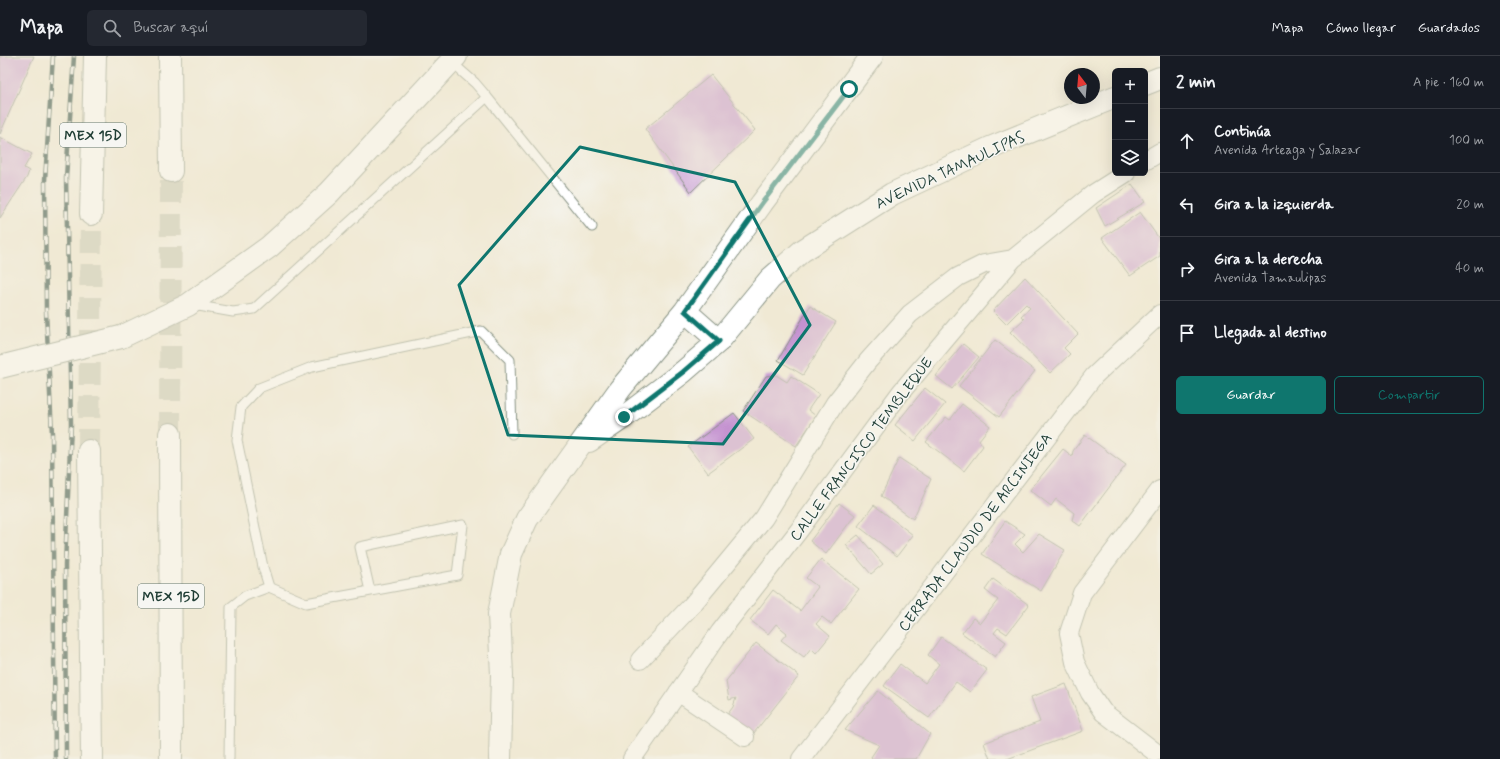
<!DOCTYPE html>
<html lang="es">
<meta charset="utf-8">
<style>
body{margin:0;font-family:Mynerve,sans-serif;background:#242831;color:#f1f3f6}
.controls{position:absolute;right:12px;top:12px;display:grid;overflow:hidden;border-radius:6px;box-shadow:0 4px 16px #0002}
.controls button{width:36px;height:36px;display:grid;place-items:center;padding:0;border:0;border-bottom:1px solid #363941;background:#171b24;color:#f1f3f6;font:20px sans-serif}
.compass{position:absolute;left:1064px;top:12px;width:36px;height:36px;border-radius:50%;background:#171b24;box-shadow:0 4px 16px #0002;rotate:344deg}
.stop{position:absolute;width:12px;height:12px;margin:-9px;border:3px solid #0f766e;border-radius:50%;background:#fff}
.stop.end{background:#0f766e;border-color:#fff;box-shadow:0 1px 4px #0008}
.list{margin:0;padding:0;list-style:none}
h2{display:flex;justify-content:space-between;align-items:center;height:52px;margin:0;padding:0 16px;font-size:17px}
h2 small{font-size:13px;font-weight:400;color:#9ea1a6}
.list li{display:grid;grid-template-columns:26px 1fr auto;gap:12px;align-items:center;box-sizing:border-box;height:64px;padding:0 16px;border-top:1px solid #363941}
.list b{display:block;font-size:15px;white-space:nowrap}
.list p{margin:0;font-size:13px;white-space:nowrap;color:#9ea1a6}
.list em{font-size:13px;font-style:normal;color:#9ea1a6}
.actions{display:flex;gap:8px;padding:12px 16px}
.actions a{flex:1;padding:9px 0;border:1px solid #0f766e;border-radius:6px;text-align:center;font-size:14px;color:#0f766e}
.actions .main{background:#0f766e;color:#fff}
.icon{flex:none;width:22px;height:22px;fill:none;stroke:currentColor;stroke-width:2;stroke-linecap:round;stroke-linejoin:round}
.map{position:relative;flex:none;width:1160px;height:703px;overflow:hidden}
header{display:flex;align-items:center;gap:24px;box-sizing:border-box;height:56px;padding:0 20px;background:#171b24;border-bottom:1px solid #363941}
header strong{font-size:19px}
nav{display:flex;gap:22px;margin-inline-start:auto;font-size:14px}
.search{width:280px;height:36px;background:#242831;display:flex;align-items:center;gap:10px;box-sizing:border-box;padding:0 14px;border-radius:6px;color:#9ea1a6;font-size:15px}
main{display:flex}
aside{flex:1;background:#171b24}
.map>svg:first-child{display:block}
.building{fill:#c492d0}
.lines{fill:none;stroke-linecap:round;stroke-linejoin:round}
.highway-tunnel{stroke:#c6c7b4;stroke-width:22;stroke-dasharray:22 11;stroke-linecap:butt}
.lane-casing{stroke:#889384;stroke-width:11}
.street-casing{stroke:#889384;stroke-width:20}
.secondary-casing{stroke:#889384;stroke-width:24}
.highway-casing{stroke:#889384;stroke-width:24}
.lane{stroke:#fff;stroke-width:9}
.street{stroke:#fff;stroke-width:18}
.secondary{stroke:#fff;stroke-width:22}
.highway{stroke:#fff;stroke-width:22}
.rail-casing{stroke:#1f3d34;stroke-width:4.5}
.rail{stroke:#f6f6f2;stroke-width:3;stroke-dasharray:9;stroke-linecap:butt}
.secondary-bridge-casing{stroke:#889384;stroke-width:24;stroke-linecap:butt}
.secondary-bridge{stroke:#fff;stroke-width:22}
.route{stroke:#0f766e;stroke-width:5}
.marked{fill:none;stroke:#0f766e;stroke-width:3;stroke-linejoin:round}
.labels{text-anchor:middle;stroke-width:3;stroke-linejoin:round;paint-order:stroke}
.shield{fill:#f6f6f2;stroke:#60746d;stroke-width:1}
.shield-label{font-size:14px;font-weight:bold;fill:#1f3d34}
.street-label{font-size:15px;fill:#1f3d34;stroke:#f6f6f2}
</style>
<header>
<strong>Mapa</strong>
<div class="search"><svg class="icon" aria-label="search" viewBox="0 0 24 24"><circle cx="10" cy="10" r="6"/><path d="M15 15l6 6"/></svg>Buscar aquí</div>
<nav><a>Mapa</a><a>Cómo llegar</a><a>Guardados</a></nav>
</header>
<main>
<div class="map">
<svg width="1160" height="703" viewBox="0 0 1160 703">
<rect width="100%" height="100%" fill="#f6f6f2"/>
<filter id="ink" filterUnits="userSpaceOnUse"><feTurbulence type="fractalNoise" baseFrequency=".025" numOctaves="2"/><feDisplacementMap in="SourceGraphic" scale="8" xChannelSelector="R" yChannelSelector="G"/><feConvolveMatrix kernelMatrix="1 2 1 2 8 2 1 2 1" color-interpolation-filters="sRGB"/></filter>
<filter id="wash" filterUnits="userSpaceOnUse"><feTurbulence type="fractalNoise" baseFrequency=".012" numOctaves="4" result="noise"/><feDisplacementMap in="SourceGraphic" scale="16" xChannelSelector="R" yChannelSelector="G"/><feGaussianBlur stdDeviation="0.9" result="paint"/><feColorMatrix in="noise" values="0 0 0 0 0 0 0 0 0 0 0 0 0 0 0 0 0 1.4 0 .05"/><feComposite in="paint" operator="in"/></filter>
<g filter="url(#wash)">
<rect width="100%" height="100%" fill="#f0e9d4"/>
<g id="blocks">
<path class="building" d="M0 0H34L0 78Z
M711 19 755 74 691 136 645 73Z
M0 81 32 98 24 112 29 115 27 121 0 162Z
M1132 128 1145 146 1105 170 1096 152Z
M1140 156 1160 184V200L1130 220 1102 182Z
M1025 221 1078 278 1064 292 1070 298 1050 317 1010 276 1024 263 1021 260 1030 252 1026 248 1006 268 993 255Z
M810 250 836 266 803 319 778 304Z
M995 284 1035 315 999 361 959 330Z
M963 288 979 301 952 333 936 320Z
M776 319 787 326 791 320 819 338 808 354 816 360 796 390 743 355 766 320Z
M925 332 945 348 915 385 895 369Z
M962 348 990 370 979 384 983 390 964 415 926 386 946 361 950 364Z
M734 357 754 383 708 417 688 391Z
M1085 379 1126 409 1080 470 1072 464 1074 457 1056 443 1051 450 1030 434 1063 393 1072 400 1073 395Z
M899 402 931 423 913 463 881 440Z
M839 447 855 459 826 498 810 485Z
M874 449 913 479 897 500 858 470Z
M1005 465 1025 478 1015 488 1023 496 1039 478 1065 494 1041 535 982 498Z
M858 479 883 508 871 518 846 489Z
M821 503 859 533 831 568 822 561 816 568 830 580 816 597 811 592 804 601 781 584 787 577 776 568 768 578 750 564 773 534 800 555 818 531 806 522Z
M993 523 1029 549 1007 578 998 572 994 577 1006 586 995 601 962 577 973 562 980 567 998 544 985 534Z
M941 581 987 614 970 636 956 626 929 662 884 630 900 608 925 627 939 608 928 599Z
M756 587 799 620 750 682 724 663 733 651 736 642 729 644 726 625Z
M1066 628 1083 675 1007 703H990L984 687 1040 666 1031 641Z
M878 635 930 678 916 703H873L871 701 879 689 845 674Z"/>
</g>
</g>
<g filter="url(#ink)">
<use href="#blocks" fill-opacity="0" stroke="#889384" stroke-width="1"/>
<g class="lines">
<path class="highway-tunnel" d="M170 378 171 115
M89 395 91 158"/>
<defs>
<path id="lane" d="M487 41 592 171
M193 249 233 256 254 253 487 41 475 27 451 6
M269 531 263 511 237 384 241 351 259 332 312 311 481 275 510 304 512 378
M229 703 231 551 245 540 269 531 306 547 457 519 463 469 360 491 370 535"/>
<path id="street" d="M1145 105 1160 96
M640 604 692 549 764 462 835 347 868 305 910 258 958 221 984 208 1013 203
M678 636 745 681
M1155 696 1103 656 1090 637 1075 606 1069 577 1082 537 1160 434
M632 703 720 576 800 473 901 336 1013 203 1093 138 1126 117
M801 703 1094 320 1160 258"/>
<path id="secondary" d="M1145 28 1160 22
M685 255 719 285
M121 281 188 249 269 191 329 137 456 0
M589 385 624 361 683 316 719 285 770 223 802 195 892 138 990 92 1115 41
M500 703 502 619 499 558 511 498 527 463 620 333 685 255 762 147 872 0"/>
<path id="highway" d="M170 0 171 115
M91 158 95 0
M170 378 171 703
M89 395 92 703"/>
</defs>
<use href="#lane" class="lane-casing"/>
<use href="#street" class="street-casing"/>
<use href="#secondary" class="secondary-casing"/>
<use href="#highway" class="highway-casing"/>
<use href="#lane" class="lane"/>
<use href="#street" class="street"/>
<use href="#secondary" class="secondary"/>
<use href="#highway" class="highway"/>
<defs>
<path id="rail" d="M53 0 45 124 46 256 52 378 55 703
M66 703 65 509 71 368 66 122 74 0"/>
</defs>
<use href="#rail" class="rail-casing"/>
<use href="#rail" class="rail"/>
<defs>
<path id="secondary-bridge" d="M0 311 121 281"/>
</defs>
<use href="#secondary-bridge" class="secondary-bridge-casing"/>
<use href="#secondary-bridge" class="secondary-bridge"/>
</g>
</g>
<g class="lines" filter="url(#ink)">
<path class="route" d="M624 361 683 316 719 285 685 255 762 147 849 33"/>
</g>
<path d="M0 0H1160V703H0ZM580 91 735 126 810 269 723 388 508 379 459 229Z" fill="#f0e9d4" fill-opacity=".55" fill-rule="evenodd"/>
<path class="marked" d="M580 91 735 126 810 269 723 388 508 379 459 229Z"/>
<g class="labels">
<g class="shield">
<rect x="60" y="67" width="66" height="24" rx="3"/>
<rect x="138" y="528" width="66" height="24" rx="3"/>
</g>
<g class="shield-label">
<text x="93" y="84">MEX 15D</text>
<text x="171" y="545">MEX 15D</text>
</g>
<g class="street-label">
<text transform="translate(950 114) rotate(-25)" y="5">AVENIDA TAMAULIPAS</text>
<text transform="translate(861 393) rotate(-53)" y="5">CALLE FRANCISCO TEMBLEQUE</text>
<text transform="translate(975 476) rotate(-53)" y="5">CERRADA CLAUDIO DE ARCINIEGA</text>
</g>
</g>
</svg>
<div class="controls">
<button>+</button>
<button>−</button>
<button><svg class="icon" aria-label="layers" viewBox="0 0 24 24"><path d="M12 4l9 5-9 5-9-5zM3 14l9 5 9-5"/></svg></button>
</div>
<svg class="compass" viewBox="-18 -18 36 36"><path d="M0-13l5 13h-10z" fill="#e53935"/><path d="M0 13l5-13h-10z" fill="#9ea1a6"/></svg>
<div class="stop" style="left:849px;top:33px"></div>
<div class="stop end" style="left:624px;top:361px"></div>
</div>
<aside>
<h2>2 min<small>A pie · 160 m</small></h2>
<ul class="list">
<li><svg class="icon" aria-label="ahead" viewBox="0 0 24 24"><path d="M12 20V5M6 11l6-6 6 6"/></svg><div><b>Continúa</b><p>Avenida Arteaga y Salazar</p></div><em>100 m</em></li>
<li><svg class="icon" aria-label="left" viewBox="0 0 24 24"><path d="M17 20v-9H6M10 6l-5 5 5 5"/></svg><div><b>Gira a la izquierda</b></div><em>20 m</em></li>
<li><svg class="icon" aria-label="right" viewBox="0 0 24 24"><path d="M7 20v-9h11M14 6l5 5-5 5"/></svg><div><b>Gira a la derecha</b><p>Avenida Tamaulipas</p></div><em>40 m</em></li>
<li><svg class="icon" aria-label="arrive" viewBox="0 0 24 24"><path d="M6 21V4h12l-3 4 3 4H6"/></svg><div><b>Llegada al destino</b></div></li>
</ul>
<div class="actions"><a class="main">Guardar</a><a>Compartir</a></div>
</aside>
</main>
